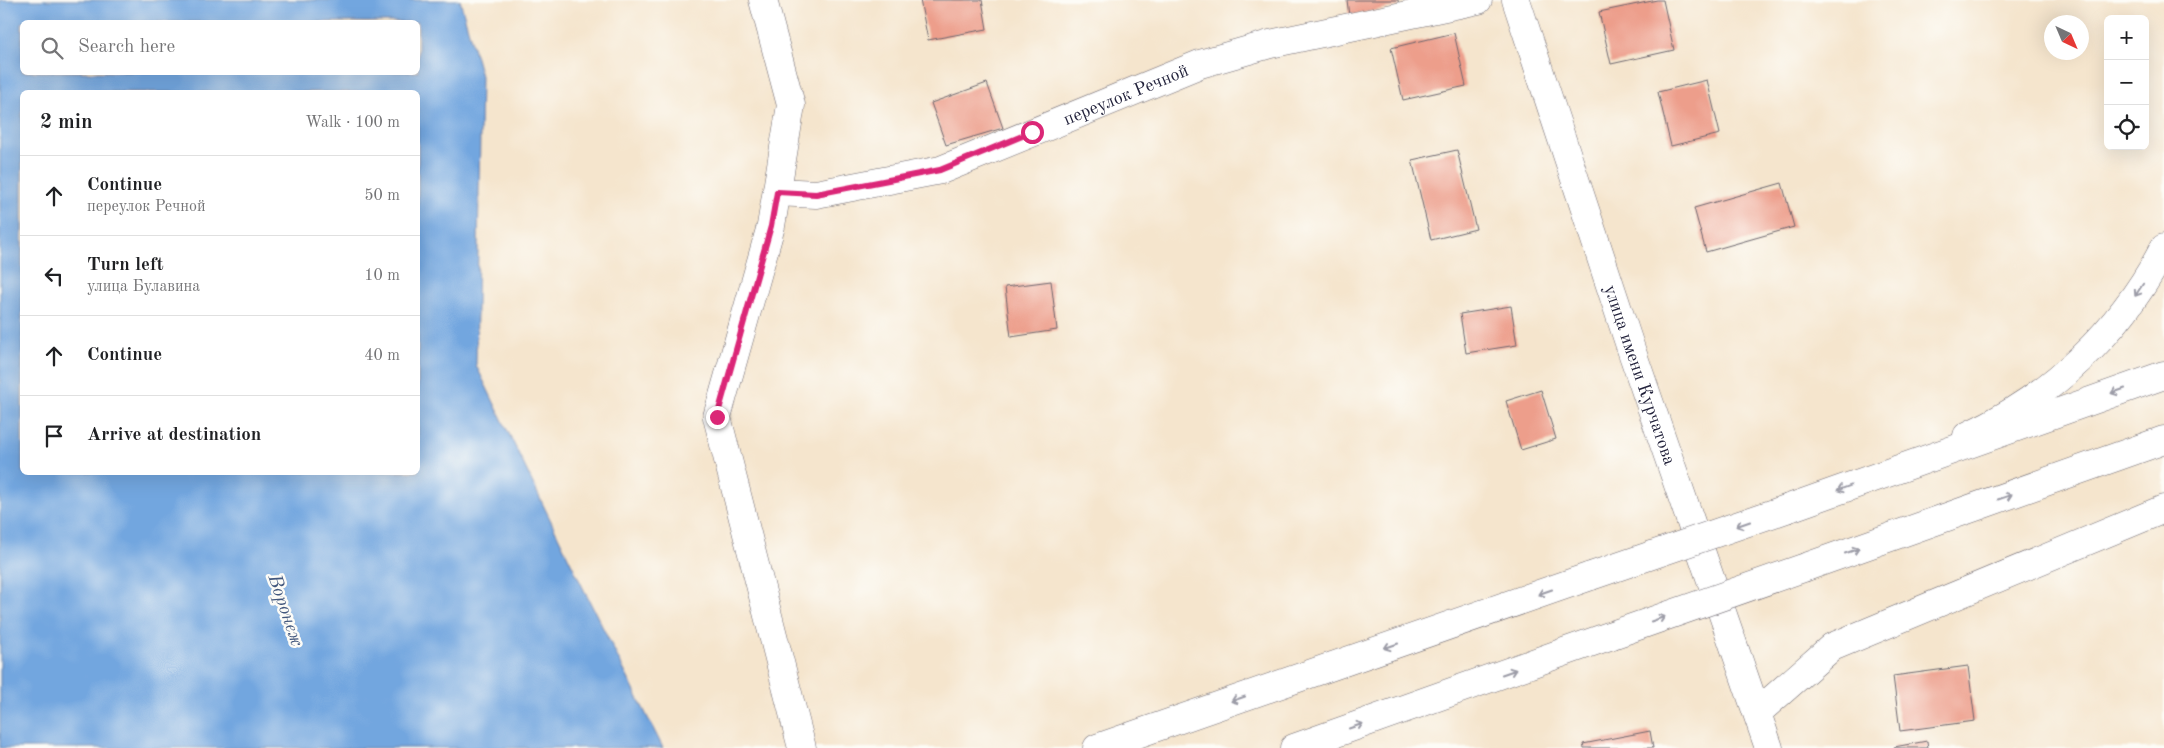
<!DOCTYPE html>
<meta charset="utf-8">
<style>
body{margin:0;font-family:"Old Standard TT",serif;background:#f2f2f2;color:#202124}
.controls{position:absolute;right:15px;top:15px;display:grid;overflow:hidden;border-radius:8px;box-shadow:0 5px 20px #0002}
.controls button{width:45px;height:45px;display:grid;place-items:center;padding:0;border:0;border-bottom:1px solid #e0e0e0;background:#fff;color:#202124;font:25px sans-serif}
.compass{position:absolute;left:2044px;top:15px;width:45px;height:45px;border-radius:50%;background:#fff;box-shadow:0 5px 20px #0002;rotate:136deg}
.stop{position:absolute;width:15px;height:15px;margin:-11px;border:4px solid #db2777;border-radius:50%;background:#fff}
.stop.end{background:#db2777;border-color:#fff;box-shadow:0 1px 5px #0008}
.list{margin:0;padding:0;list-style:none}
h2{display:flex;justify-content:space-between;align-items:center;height:65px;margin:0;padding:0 20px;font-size:21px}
h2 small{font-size:16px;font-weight:400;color:#757577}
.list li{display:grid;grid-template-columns:32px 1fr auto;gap:15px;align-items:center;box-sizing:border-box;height:80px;padding:0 20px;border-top:1px solid #e0e0e0}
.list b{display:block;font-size:19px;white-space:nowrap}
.list p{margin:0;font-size:16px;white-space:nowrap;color:#757577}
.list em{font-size:16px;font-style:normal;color:#757577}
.icon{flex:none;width:28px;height:28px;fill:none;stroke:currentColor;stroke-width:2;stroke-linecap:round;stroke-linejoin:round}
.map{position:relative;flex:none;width:2164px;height:748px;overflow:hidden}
.search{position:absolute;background:#fff;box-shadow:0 5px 20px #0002;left:20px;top:20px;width:400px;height:55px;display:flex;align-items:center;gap:12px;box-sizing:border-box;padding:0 18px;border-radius:8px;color:#757577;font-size:19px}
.panel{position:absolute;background:#fff;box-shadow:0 5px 20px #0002;left:20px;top:90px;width:400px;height:385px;border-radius:8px}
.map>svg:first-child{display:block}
.water{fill:#72a6df;stroke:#4a648d;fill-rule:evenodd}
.building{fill:#ed9e8b}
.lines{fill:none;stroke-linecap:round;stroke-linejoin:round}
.street-casing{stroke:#6c666e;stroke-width:29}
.primary-casing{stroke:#6c666e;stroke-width:29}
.highway-casing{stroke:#6c666e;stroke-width:29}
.street{stroke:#fff;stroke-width:28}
.primary{stroke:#fff;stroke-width:28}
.highway{stroke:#fff;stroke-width:28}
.highway-bridge-casing{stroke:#6c666e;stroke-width:29;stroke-linecap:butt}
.highway-bridge{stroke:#fff;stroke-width:28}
.oneway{stroke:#9c9ca7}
.route{stroke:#db2777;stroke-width:6}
.labels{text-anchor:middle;stroke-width:5;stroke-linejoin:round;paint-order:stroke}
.street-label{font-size:18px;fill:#22223b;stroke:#fdfcf7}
.water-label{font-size:19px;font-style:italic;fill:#42577d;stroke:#fdfcf7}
</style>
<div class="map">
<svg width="2164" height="748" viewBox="0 0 2164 748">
<rect width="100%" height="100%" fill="#fdfcf7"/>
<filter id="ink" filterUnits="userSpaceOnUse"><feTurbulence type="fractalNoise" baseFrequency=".02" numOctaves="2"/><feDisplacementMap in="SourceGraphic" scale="10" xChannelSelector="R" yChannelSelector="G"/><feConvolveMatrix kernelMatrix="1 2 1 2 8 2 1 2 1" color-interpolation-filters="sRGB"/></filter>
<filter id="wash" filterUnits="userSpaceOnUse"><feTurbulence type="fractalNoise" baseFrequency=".0096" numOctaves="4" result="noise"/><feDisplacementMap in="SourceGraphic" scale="20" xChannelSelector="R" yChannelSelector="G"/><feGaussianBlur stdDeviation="1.12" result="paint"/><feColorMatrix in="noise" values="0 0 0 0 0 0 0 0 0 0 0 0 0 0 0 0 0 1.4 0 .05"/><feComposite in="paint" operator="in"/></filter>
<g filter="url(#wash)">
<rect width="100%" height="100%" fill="#f5e5cd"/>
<path class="water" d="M0 0H460L481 76 476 365 586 594 663 748H0ZM22 22H418V72H22ZM22 92H418V472H22Z"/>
<g id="blocks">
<path class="building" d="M920 0H982L987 29 928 40Z
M1347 0H1398L1399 6 1349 16Z
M1657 0H1663L1674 50 1611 64 1599 12Z
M1454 33 1466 86 1403 100 1391 48Z
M1707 80 1720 134 1671 146 1658 92Z
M987 83 1003 128 946 145 931 103Z
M1457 150 1476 229 1431 240 1412 160Z
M1782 183 1794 227 1706 252 1694 208Z
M1051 281 1057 330 1011 337 1005 287Z
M1511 306 1517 345 1466 353 1460 314Z
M1541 390 1556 439 1521 450 1506 401Z
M1968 666 1975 721 1900 731 1893 676Z
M1650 731 1653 748H1584L1583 744Z
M1927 741 1928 748H1894V747Z"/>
</g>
</g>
<g filter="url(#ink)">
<use href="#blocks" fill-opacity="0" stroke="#6c666e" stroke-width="1"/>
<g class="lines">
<defs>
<g id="street">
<path d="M763 0 791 105 771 226 717 417 802 748"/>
<path id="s1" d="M1516 0 1630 346 1769 748"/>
<path id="s2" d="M777 192 816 194 941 170 1200 64 1270 44 1478 0"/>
<path d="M1758 712 1832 647 2164 509"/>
</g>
<path id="primary" d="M1967 436C2051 397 2121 331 2164 248"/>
<path id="highway" d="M1789 508 2164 375
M1806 567 2164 440
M1097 748 1591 576
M1294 748 1612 635"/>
</defs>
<use href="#street" class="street-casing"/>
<use href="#primary" class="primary-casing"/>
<use href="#highway" class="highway-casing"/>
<use href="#street" class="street"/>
<use href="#primary" class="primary"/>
<use href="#highway" class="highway"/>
<defs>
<path id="highway-bridge" d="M1591 576 1789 508
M1612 635 1806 567"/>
</defs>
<use href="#highway-bridge" class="highway-bridge-casing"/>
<use href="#highway-bridge" class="highway-bridge"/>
</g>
<defs><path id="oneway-shaft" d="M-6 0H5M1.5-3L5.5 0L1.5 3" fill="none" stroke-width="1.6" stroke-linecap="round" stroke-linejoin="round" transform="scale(1.25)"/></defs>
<g class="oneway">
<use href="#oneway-shaft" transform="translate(2139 290) rotate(123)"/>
<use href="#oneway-shaft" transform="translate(2118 391) rotate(161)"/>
<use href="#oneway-shaft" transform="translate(1844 488) rotate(160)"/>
<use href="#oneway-shaft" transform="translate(2005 497) rotate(-19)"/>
<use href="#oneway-shaft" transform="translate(1743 524) rotate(161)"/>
<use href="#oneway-shaft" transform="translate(1852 551) rotate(-19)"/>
<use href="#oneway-shaft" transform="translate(1545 592) rotate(161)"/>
<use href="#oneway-shaft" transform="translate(1658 619) rotate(-19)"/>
<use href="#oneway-shaft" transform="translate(1391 646) rotate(161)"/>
<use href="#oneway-shaft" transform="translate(1509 672) rotate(-19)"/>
<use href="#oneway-shaft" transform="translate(1238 699) rotate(161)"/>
<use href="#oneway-shaft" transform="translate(1356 726) rotate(-19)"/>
</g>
</g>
<g class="lines" filter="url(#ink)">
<path class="route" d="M717 417 771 226 777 192 816 194 940 170 1032 132"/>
</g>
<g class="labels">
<g class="street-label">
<text dy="6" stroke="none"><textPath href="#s2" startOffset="366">переулок Речной</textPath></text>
<text dy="6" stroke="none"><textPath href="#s1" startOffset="395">улица имени Курчатова</textPath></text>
</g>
<g class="water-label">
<text transform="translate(287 610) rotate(71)" y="7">Воронеж</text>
</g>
</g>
</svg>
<div class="controls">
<button>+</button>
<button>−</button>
<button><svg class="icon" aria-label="locate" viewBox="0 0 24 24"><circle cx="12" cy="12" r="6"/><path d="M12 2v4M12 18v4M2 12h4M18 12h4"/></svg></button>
</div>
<svg class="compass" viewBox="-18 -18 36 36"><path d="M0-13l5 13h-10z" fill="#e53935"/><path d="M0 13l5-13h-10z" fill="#757577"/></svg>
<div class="stop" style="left:1032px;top:132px"></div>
<div class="stop end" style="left:717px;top:417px"></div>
<div class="search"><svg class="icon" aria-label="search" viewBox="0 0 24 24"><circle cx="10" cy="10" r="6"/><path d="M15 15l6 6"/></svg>Search here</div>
<section class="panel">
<h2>2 min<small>Walk · 100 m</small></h2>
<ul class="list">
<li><svg class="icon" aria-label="ahead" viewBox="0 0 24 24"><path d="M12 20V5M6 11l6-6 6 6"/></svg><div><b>Continue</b><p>переулок Речной</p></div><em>50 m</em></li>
<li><svg class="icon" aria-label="left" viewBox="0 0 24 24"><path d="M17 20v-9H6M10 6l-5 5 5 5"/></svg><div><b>Turn left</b><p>улица Булавина</p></div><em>10 m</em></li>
<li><svg class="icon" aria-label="ahead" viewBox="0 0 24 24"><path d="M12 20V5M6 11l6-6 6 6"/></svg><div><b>Continue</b></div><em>40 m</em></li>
<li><svg class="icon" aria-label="arrive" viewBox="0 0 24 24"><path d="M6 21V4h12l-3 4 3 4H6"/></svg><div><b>Arrive at destination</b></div></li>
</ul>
</section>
</div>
